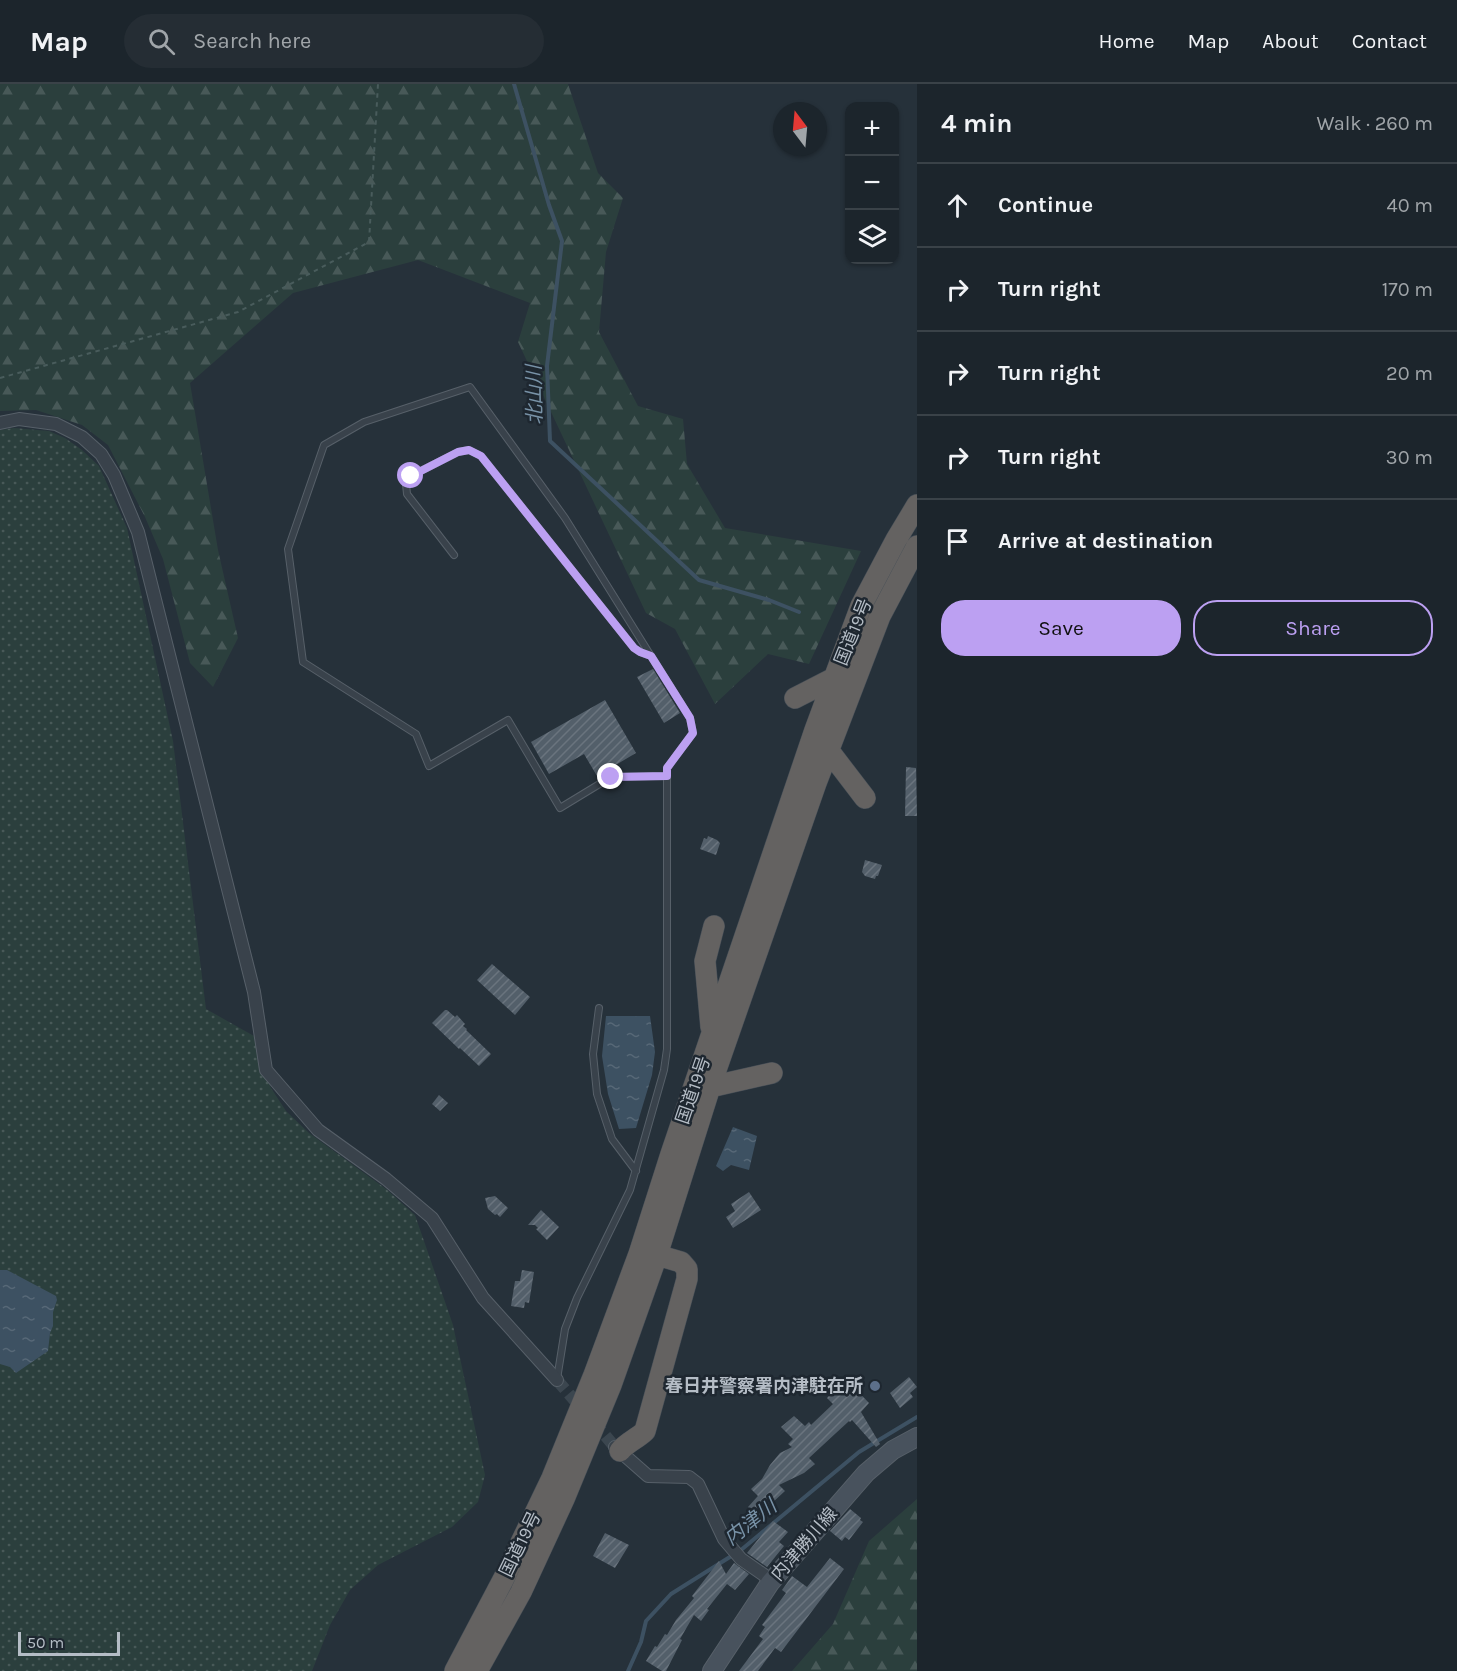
<!DOCTYPE html>
<meta charset="utf-8">
<style>
body{margin:0;font-family:Karla,"Noto Sans JP",sans-serif;background:#252d34;color:#f1f3f6}
.controls{position:absolute;right:18px;top:18px;display:grid;overflow:hidden;border-radius:12px;box-shadow:0 2px 4px #0004}
.controls button{width:54px;height:54px;display:grid;place-items:center;padding:0;border:0;border-bottom:2px solid #3a4248;background:#1c252c;color:#f1f3f6;font:30px sans-serif}
.compass{position:absolute;left:773px;top:18px;width:54px;height:54px;border-radius:50%;background:#1c252c;box-shadow:0 2px 4px #0004;rotate:344deg}
.scale{position:absolute;left:18px;bottom:15px;width:102px;box-sizing:border-box;padding-left:6px;border:3px solid #b5bdc6;border-top:0;font-size:16px;line-height:21px;white-space:nowrap;color:#b5bdc6;-webkit-text-stroke:4px #1e2730;paint-order:stroke}
.stop{position:absolute;width:18px;height:18px;margin:-14px;border:4px solid #bca0f2;border-radius:50%;background:#fff}
.stop.end{background:#bca0f2;border-color:#fff;box-shadow:0 2px 6px #0008}
.list{margin:0;padding:0;list-style:none}
h2{display:flex;justify-content:space-between;align-items:center;height:78px;margin:0;padding:0 24px;font-size:26px}
h2 small{font-size:20px;font-weight:400;color:#a0a5a9}
.list li{display:grid;grid-template-columns:39px 1fr auto;gap:18px;align-items:center;box-sizing:border-box;height:84px;padding:0 24px;border-top:2px solid #3a4248}
.list b{display:block;font-size:22px;white-space:nowrap}
.list em{font-size:20px;font-style:normal;color:#a0a5a9}
.actions{display:flex;gap:12px;padding:18px 24px}
.actions a{flex:1;padding:14px 0;border:2px solid #bca0f2;border-radius:24px;text-align:center;font-size:21px;color:#bca0f2}
.actions .main{background:#bca0f2;color:#111}
.icon{flex:none;width:33px;height:33px;fill:none;stroke:currentColor;stroke-width:2;stroke-linecap:round;stroke-linejoin:round}
.map{position:relative;flex:none;width:917px;height:1587px;overflow:hidden}
header{display:flex;align-items:center;gap:36px;box-sizing:border-box;height:84px;padding:0 30px;background:#1c252c;border-bottom:2px solid #3a4248}
header strong{font-size:28px}
nav{display:flex;gap:33px;margin-inline-start:auto;font-size:21px}
.search{width:420px;height:54px;background:#252d34;display:flex;align-items:center;gap:15px;box-sizing:border-box;padding:0 21px;border-radius:33px;color:#a0a5a9;font-size:22px}
main{display:flex}
aside{flex:1;background:#1c252c}
.map>svg:first-child{display:block}
.grass{fill:url(#grass-dots)}
.forest{fill:url(#forest-firs)}
.water{fill:url(#water-ripples)}
.lines{fill:none;stroke-linecap:round;stroke-linejoin:round}
.stream{stroke:#3d5162;stroke-width:4}
.building{fill:url(#building-hatch)}
.minor-tunnel{stroke:#3b464f;stroke-width:12;stroke-dasharray:12 6;stroke-linecap:butt}
.service-casing{stroke:#576069;stroke-width:8}
.minor-casing{stroke:#576069;stroke-width:14}
.secondary-casing{stroke:#576069;stroke-width:20}
.trunk-casing{stroke:#444d56;stroke-width:22}
.path{stroke:#495c5c;stroke-width:2;stroke-dasharray:4.5 4.5;stroke-linecap:butt}
.service{stroke:#39424b;stroke-width:6}
.minor{stroke:#39424b;stroke-width:12}
.secondary{stroke:#48525d;stroke-width:18}
.trunk{stroke:#646261;stroke-width:21}
.route{stroke:#bca0f2;stroke-width:8}
.service-dot{fill:#5c6f8a;stroke:#1e2730;stroke-width:2}
.labels{text-anchor:middle;stroke-width:5;stroke-linejoin:round;paint-order:stroke}
.street-label{font-size:18px;fill:#b5bdc6;stroke:#1e2730}
.poi-label{font-size:18px;font-weight:bold;fill:#b5bdc6;stroke:#1e2730;text-anchor:end}
.water-label{font-size:20px;font-style:italic;fill:#7892a7;stroke:#1e2730}
</style>
<header>
<strong>Map</strong>
<div class="search"><svg class="icon" aria-label="search" viewBox="0 0 24 24"><circle cx="10" cy="10" r="6"/><path d="M15 15l6 6"/></svg>Search here</div>
<nav><a>Home</a><a>Map</a><a>About</a><a>Contact</a></nav>
</header>
<main>
<div class="map">
<svg width="917" height="1587" viewBox="0 0 917 1587">
<defs>
<pattern id="grass-dots" width="8" height="8" patternUnits="userSpaceOnUse" patternTransform="scale(1.5)"><rect width="8" height="8" fill="#2b3f3d"/><path d="M2 2h.1M6 6h.1" fill="none" stroke="#485958" stroke-width="1.8" stroke-linecap="round"/></pattern>
<pattern id="forest-firs" width="22" height="20" patternUnits="userSpaceOnUse" patternTransform="scale(1.5)"><rect width="22" height="20" fill="#2b3f3d"/><path d="M5 1l3.5 6h-7zM16 11l3.5 6h-7z" fill="#485958"/></pattern>
<pattern id="water-ripples" width="26" height="14" patternUnits="userSpaceOnUse" patternTransform="scale(1.5)"><rect width="26" height="14" fill="#3d5162"/><path d="M2 4q2-2 4 0t4 0M15 11q2-2 4 0t4 0" fill="none" stroke="#576877"/></pattern>
<pattern id="building-hatch" width="6" height="6" patternUnits="userSpaceOnUse" patternTransform="scale(1.5)"><rect width="6" height="6" fill="#535f6a"/><path d="M-1 1l2-2M0 6l6-6M5 7l2-2" fill="none" stroke="#6a747e"/></pattern>
</defs>
<rect width="100%" height="100%" fill="#26313a"/>
<path class="grass" d="M14 344 49 347 65 354 82 366 99 382 127 444 173 657 206 925 254 952 261 981 271 1004 286 1027 309 1049 386 1105 415 1131 453 1241 485 1391 478 1418 452 1443 378 1481 350 1506 330 1541 312 1587H0V346Z"/>
<path class="forest" d="M0 0H568L598 89 623 114 606 168 599 248 638 322 683 335 687 380 725 444 861 467 809 580 768 570 715 620 675 545 646 529 518 258 530 219 418 176 293 209 190 299 218 466 238 554 213 603 190 579 163 475 145 433 108 361 82 341 36 326 0 327Z
M917 1415V1587H792L833 1540 869 1457Z"/>
<path class="water" d="M606 932H650L655 968 652 991 636 1044 619 1045 608 1010 602 972Z
M733 1043 757 1052 749 1086 731 1081 723 1087 716 1082Z
M0 1186H7L56 1212 57 1216 53 1228V1242L50 1249 48 1267 16 1289 10 1283 0 1280Z"/>
<g class="lines">
<path class="stream" d="M514 0 549 121 562 157 547 282 550 357 699 496 769 516 799 528
M628 1587 641 1558 646 1537 671 1510 741 1466 859 1368 917 1333"/>
</g>
<path class="building" d="M653 585 680 629 664 639 637 593Z
M605 616 636 669 597 692 584 670 549 690 531 658Z
M906 683 916 684 917 732H905Z
M708 752 717 756 720 759 716 771 700 765 704 754 707 755Z
M865 776 882 781 878 792H876L875 795 865 792 862 788Z
M492 880 530 913 515 931 477 896Z
M445 926H447L455 933 457 931 465 940 463 942 467 945 466 946 491 970 479 982 460 964 459 965 432 939Z
M439 1011 448 1019 440 1027 432 1020Z
M749 1108 761 1126 733 1144 726 1133 735 1127 731 1120Z
M495 1112 508 1124 500 1133 497 1130 495 1131 488 1125 485 1114Z
M541 1126 559 1143 547 1156 536 1145 538 1144 535 1141H528Z
M522 1186 534 1188 529 1219 525 1218 524 1224 511 1222 515 1197H520Z
M909 1293 917 1303 910 1309 913 1313 900 1324 890 1309Z
M845 1294 869 1319 861 1328 880 1360 876 1363 852 1336 850 1338 849 1337 809 1374 815 1380 804 1389 779 1401 785 1407 758 1432 748 1423 758 1412 751 1405 762 1395 770 1381 780 1369 792 1363 788 1360 793 1355 781 1343 794 1332 805 1342 809 1338 811 1341 833 1320 827 1314Z
M850 1425 861 1434 860 1436 863 1438 849 1456 845 1453 842 1457 830 1447Z
M773 1437 788 1448 779 1458 784 1462 767 1483 747 1469Z
M605 1449 629 1461 615 1484 593 1472Z
M830 1474 844 1485 781 1568 775 1564 758 1587H739L763 1555 759 1552 765 1543 762 1541 786 1509 782 1506 792 1492 807 1503Z
M719 1477 726 1490 734 1479 749 1490 735 1506 727 1500 707 1525 709 1526 701 1537 694 1531 680 1555 682 1556 666 1587H662L646 1577 655 1562 657 1563 665 1550 667 1551 676 1536 694 1514 692 1512Z"/>
<g class="lines">
<path class="minor-tunnel" d="M557 1296 582 1325
M594 1338 614 1362"/>
<defs>
<path id="service" d="M454 471 407 410 406 400 411 392 458 368 469 366 481 372 634 564 640 568 651 572 690 634 693 649 667 684V965L664 986 630 1106 577 1214 565 1245 557 1295
M651 572 565 434 470 303 364 338 324 361 288 465 303 578 416 650 429 682 508 636 560 724 611 693 667 692
M599 924 593 970 597 1010 612 1055 636 1087"/>
<path id="minor" d="M0 339 19 335 56 340 82 353 101 370 114 391 138 448 254 908 266 986 318 1046 386 1095 432 1134 483 1214 557 1296
M615 1363 648 1392 689 1393 698 1400 724 1455 741 1475 764 1491 770 1499"/>
<path id="secondary" d="M712 1587 770 1499 866 1389 893 1366 917 1353"/>
<path id="trunk" d="M795 614 834 594
M829 667 865 714
M711 943 705 877 714 842
M710 1003 772 989
M620 1367C627 1358 637 1355 645 1347L687 1195V1185L681 1178 657 1171
M455 1587 503 1496 552 1394 594 1291 639 1170 671 1070 815 646 861 522 896 456 917 421
M477 1587 521 1508 564 1415 611 1301 656 1174 710 1003 816 699 880 532 917 462"/>
</defs>
<use href="#service" class="service-casing"/>
<use href="#minor" class="minor-casing"/>
<use href="#secondary" class="secondary-casing"/>
<use href="#trunk" class="trunk-casing"/>
<path class="path" d="M0 294 238 228 369 158 378 0"/>
<use href="#service" class="service"/>
<use href="#minor" class="minor"/>
<use href="#secondary" class="secondary"/>
<use href="#trunk" class="trunk"/>
</g>
<g class="lines">
<path class="route" d="M411 392 458 368 469 366 481 372 634 564 640 568 651 572 690 634 693 649 667 684V692L611 693"/>
</g>
<circle class="service-dot" cx="875" cy="1302" r="6"/>
<g class="labels">
<g class="street-label">
<text transform="translate(853 548) rotate(-68)" y="6">国道19号</text>
<text transform="translate(693 1006) rotate(-71)" y="6">国道19号</text>
<text transform="translate(520 1460) rotate(-64)" y="6">国道19号</text>
<text transform="translate(804 1460) rotate(-49)" y="6">内津勝川線</text>
</g>
<g class="poi-label">
<text x="863" y="1308">春日井警察署内津駐在所</text>
</g>
<g class="water-label">
<text transform="translate(534 311) rotate(-91)" y="7">北山川</text>
<text transform="translate(750 1438) rotate(-38)" y="7">内津川</text>
</g>
</g>
</svg>
<div class="controls">
<button>+</button>
<button>−</button>
<button><svg class="icon" aria-label="layers" viewBox="0 0 24 24"><path d="M12 4l9 5-9 5-9-5zM3 14l9 5 9-5"/></svg></button>
</div>
<svg class="compass" viewBox="-18 -18 36 36"><path d="M0-13l5 13h-10z" fill="#e53935"/><path d="M0 13l5-13h-10z" fill="#a0a5a9"/></svg>
<div class="scale">50 m</div>
<div class="stop" style="left:411px;top:392px"></div>
<div class="stop end" style="left:611px;top:693px"></div>
</div>
<aside>
<h2>4 min<small>Walk · 260 m</small></h2>
<ul class="list">
<li><svg class="icon" aria-label="ahead" viewBox="0 0 24 24"><path d="M12 20V5M6 11l6-6 6 6"/></svg><div><b>Continue</b></div><em>40 m</em></li>
<li><svg class="icon" aria-label="right" viewBox="0 0 24 24"><path d="M7 20v-9h11M14 6l5 5-5 5"/></svg><div><b>Turn right</b></div><em>170 m</em></li>
<li><svg class="icon" aria-label="right" viewBox="0 0 24 24"><path d="M7 20v-9h11M14 6l5 5-5 5"/></svg><div><b>Turn right</b></div><em>20 m</em></li>
<li><svg class="icon" aria-label="right" viewBox="0 0 24 24"><path d="M7 20v-9h11M14 6l5 5-5 5"/></svg><div><b>Turn right</b></div><em>30 m</em></li>
<li><svg class="icon" aria-label="arrive" viewBox="0 0 24 24"><path d="M6 21V4h12l-3 4 3 4H6"/></svg><div><b>Arrive at destination</b></div></li>
</ul>
<div class="actions"><a class="main">Save</a><a>Share</a></div>
</aside>
</main>
